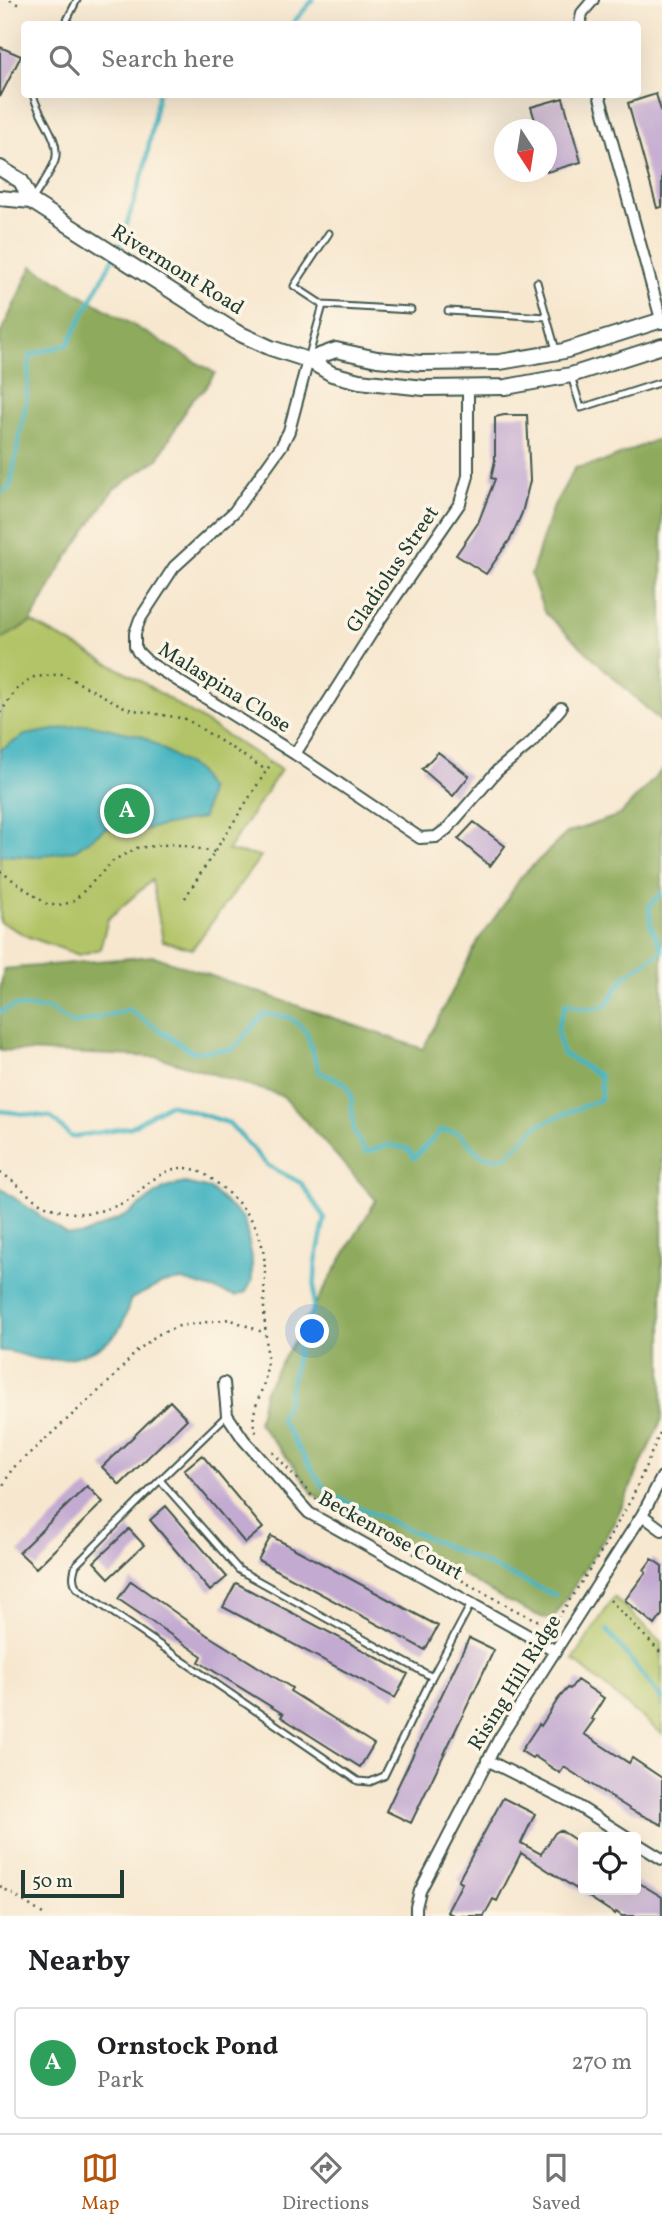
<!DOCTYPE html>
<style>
body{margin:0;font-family:Vollkorn,serif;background:#f2f2f2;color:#202124}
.controls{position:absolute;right:21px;bottom:21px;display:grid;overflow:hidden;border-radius:7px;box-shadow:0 7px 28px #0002}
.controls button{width:63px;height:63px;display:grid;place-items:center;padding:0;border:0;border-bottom:2px solid #e0e0e0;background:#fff;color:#202124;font:35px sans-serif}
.compass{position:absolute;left:494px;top:119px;width:63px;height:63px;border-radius:50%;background:#fff;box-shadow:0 7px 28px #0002;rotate:168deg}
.scale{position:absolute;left:21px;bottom:18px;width:103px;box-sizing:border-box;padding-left:7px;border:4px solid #1f3d34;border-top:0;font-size:19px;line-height:24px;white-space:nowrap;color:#1f3d34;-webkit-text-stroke:5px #fcf5e5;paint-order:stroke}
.you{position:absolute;left:313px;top:1332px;width:24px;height:24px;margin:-18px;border:5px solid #fff;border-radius:50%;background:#1a73e8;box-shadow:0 0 0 10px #1a73e833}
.badge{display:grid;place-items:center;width:46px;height:46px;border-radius:50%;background:#b45309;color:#fff;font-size:23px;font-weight:700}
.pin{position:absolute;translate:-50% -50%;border:4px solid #fff;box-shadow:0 2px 7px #0006}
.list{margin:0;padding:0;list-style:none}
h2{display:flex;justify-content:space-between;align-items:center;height:91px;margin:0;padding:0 28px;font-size:30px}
h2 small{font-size:23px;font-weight:400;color:#757577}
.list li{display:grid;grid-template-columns:46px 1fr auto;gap:21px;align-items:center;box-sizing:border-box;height:112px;margin:0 14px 14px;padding:0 14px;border:2px solid #e0e0e0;border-radius:7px}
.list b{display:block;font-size:26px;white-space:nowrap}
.list p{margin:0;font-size:23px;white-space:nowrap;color:#757577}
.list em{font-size:23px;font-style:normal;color:#757577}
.icon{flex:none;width:38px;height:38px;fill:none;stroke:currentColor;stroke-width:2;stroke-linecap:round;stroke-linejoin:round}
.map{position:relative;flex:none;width:662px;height:1916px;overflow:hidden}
.search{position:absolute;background:#fff;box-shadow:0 7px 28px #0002;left:21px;right:21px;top:21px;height:77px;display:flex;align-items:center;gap:18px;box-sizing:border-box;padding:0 24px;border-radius:7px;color:#757577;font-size:26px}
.sheet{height:217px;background:#fff}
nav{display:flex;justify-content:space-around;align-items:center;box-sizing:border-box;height:98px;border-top:2px solid #e0e0e0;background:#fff;font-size:19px;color:#757577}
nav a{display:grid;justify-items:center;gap:4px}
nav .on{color:#b45309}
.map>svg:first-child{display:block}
.green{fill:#b3c467;stroke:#69804e;stroke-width:2}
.forest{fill:#8eaa5c;stroke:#567448;stroke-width:2}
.water{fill:#46b5c1;stroke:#32797a;stroke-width:2}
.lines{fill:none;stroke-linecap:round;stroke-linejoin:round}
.stream{stroke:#46b5c1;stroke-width:4.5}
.building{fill:#c3aad1}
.service-casing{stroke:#3f564b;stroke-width:9}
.minor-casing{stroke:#3f564b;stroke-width:14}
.tertiary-casing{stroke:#3f564b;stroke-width:18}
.path{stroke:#3f564b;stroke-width:2.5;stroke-dasharray:2 5;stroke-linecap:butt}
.service{stroke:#fff;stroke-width:5}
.minor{stroke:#fff;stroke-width:10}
.tertiary{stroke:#fff;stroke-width:14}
.labels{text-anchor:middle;stroke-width:7;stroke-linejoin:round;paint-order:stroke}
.street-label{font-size:21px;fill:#1f3d34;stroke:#fcf5e5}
</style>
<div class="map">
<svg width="662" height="1916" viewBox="0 0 662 1916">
<rect width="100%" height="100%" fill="#fcf5e5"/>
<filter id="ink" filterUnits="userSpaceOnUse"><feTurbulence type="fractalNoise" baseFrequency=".0143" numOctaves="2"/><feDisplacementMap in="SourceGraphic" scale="14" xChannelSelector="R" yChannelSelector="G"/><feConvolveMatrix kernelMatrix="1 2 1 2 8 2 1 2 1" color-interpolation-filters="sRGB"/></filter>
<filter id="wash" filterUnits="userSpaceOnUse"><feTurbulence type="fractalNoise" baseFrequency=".00686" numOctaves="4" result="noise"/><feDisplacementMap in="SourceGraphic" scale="28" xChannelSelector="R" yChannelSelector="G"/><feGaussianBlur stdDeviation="1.57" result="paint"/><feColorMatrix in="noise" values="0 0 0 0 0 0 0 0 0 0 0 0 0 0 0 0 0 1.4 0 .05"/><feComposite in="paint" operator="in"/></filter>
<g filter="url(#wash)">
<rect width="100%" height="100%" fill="#f7e7cf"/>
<path class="green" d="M31 622 136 678 281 770 227 851 261 856 192 949 163 941 152 880 108 919 100 949 79 955 29 937 0 922V640Z
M614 1597 662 1643V1734L573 1660Z"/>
<path class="forest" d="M32 266 215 373 203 391 192 399 158 459 114 489 59 570 31 622 0 640V335Z
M655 440H662V723L544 612 531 575 552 509 575 468 603 462Z
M662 770V1419L614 1523 553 1619 541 1617 505 1600 461 1574 313 1494 295 1467 258 1423 264 1392 376 1200 283 1096 158 1057 0 1050V990L4 969 154 956 423 1049 479 939 503 906 521 877 567 833 620 815Z"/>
<path class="water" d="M88 724 142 736 196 770 209 790 203 818 132 832 106 828 75 850 34 857 0 855V750L25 735Z
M185 1183 210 1189 244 1219 252 1257V1281L246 1292 236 1296 182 1280 163 1283 131 1299C128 1306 127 1313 124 1320 111 1352 69 1362 38 1359 25 1357 13 1350 0 1351V1188L66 1234 82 1235 125 1216 165 1188Z"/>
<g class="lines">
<path class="stream" d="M292 24 313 0
M0 493 10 487 26 402 30 355 68 344 120 245 145 167 158 94
M662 893 649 906 651 926 662 950
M0 1012 14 1006 50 1009 72 1024 129 1010 193 1052 233 1049 264 1014 289 1017 306 1031 319 1072 345 1083 351 1095 354 1132 365 1152 390 1145 408 1149 414 1158 441 1130 459 1133 479 1154 492 1158 507 1156 538 1125 601 1099 600 1076 562 1053 557 1030 566 1003 586 1009 606 1006 625 976 662 951
M0 1111 51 1117 71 1137 131 1127 169 1104 229 1123 267 1165 301 1183 325 1218 316 1261 313 1311 300 1339 288 1399 280 1419 327 1493 555 1595
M607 1630 662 1699"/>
</g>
<g id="blocks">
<path class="building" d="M0 47 21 56 0 97Z
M656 94 662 114V207L657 208 628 103Z
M563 98 581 162 547 172V130H538L531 107Z
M504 415H527L530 481 522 513 511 538 486 574 456 555 478 523 495 479 491 478 495 461V417Z
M438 752 469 776 453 796 422 769Z
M474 822 505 846 490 866 458 839Z
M170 1401 187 1419 120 1485 102 1467Z
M202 1455 263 1528 245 1543 184 1470Z
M87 1486 103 1502 36 1568 19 1552Z
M166 1506 227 1577 210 1591 150 1520Z
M129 1529 144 1545 109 1578 94 1562Z
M271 1536 438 1626 425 1650 258 1560Z
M652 1559 662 1566V1615L655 1625 625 1600 646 1572 644 1570Z
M131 1581 207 1635 292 1688 290 1691 374 1744 360 1767 281 1717 283 1714 199 1662 202 1656 118 1599Z
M236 1583 408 1674 395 1698 223 1607Z
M469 1638 494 1650 411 1823 386 1811Z
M577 1680 604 1698 591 1719 594 1720 584 1734 629 1763 632 1758 662 1778V1825L633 1811 564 1767 560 1773 534 1756 532 1758 521 1751 539 1724 541 1726 558 1699 568 1688 570 1689Z
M503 1798 535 1814 521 1843 541 1854 555 1833 560 1830 583 1845V1890H636V1881L662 1897V1916H622L616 1912 615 1914 521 1853 497 1901 493 1899 484 1916H455L447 1912 462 1883 458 1881Z"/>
</g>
</g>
<g filter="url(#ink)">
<use href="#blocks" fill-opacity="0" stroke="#3f564b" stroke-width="2"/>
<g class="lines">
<defs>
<path id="service" d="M65 24 77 0
M33 199C40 187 50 174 55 161 62 139 37 115 33 94
M537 282 556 350
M323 305 411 310
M448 311 547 317
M308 359 323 305 294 286 329 233
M571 376 581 408 662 382
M160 1480 227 1415
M432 1677 239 1570 160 1480 76 1565C73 1574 72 1580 77 1588L358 1781 370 1782 384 1776 432 1677 472 1602"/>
<path id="minor" d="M580 24 582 13 593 0
M599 94 662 323
M308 360 289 431 282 445 234 512 174 567 140 619 135 633V646L138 652 148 662 295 754 420 838 436 837 447 829 497 771 532 742 561 708
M295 754 381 618 460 503 468 476V389
M224 1383 227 1415 244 1440 309 1513 556 1651
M642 1515 662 1530
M487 1760 573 1803 627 1837
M636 1843 662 1859
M416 1916V1907L420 1891 499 1739 642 1515 662 1477"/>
<path id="tertiary" d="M0 168 21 181 31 201
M0 198 31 201 236 332 271 348 308 360 332 374 359 381 424 388 506 387 571 375 662 346
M308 360 336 350 377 359 421 363 500 362 564 351 662 320"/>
</defs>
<use href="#service" class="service-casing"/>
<use href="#minor" class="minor-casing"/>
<use href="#tertiary" class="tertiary-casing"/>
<path class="path" d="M10 0 21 6
M0 713 17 689 34 677 62 674 128 709 186 719 266 770
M0 871 48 905H62L74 901 114 860 137 848 174 844 215 852
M185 898 272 762
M0 1173C13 1179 22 1190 34 1199 47 1209 68 1214 84 1213 100 1212 117 1207 130 1199 137 1194 143 1187 150 1182 182 1157 202 1168 228 1193 249 1212 260 1228 264 1256 266 1272 264 1289 264 1304 264 1330 270 1354 265 1379 261 1397 247 1417 257 1434
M273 1452 314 1498 515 1610 552 1627 598 1557 632 1498 662 1428
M0 1491 12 1469 112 1379 137 1351 157 1335 179 1326 229 1319 260 1331 265 1330
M610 1600 662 1654
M0 1886 46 1916"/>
<use href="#service" class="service"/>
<use href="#minor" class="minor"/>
<use href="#tertiary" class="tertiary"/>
</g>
</g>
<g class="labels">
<g class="street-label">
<text transform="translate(178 269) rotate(32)" y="7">Rivermont Road</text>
<text transform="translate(392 569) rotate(-56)" y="7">Gladiolus Street</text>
<text transform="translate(225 687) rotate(32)" y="7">Malaspina Close</text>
<text transform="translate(391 1535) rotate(29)" y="7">Beckenrose Court</text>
<text transform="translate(514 1682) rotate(-58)" y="7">Rising Hill Ridge</text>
</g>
</g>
</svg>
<div class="controls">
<button><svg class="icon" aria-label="locate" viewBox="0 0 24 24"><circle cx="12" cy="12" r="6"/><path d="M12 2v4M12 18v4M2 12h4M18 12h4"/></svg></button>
</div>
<svg class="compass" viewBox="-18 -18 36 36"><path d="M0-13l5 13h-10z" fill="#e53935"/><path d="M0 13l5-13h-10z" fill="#757577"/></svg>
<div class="scale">50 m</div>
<div class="you"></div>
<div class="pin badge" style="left:127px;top:811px;background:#2e9e5b">A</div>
<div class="search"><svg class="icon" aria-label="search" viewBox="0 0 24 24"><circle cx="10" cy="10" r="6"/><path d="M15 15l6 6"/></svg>Search here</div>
</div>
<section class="sheet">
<h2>Nearby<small></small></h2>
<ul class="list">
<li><span class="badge" style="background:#2e9e5b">A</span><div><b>Ornstock Pond</b><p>Park</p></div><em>270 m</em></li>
</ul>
</section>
<nav>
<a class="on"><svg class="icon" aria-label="map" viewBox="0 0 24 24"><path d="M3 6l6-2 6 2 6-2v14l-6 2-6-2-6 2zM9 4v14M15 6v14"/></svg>Map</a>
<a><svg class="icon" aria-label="directions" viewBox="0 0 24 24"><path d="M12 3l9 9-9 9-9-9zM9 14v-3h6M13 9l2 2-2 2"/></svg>Directions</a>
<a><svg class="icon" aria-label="saved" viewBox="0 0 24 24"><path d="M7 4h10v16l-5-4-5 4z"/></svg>Saved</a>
</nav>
